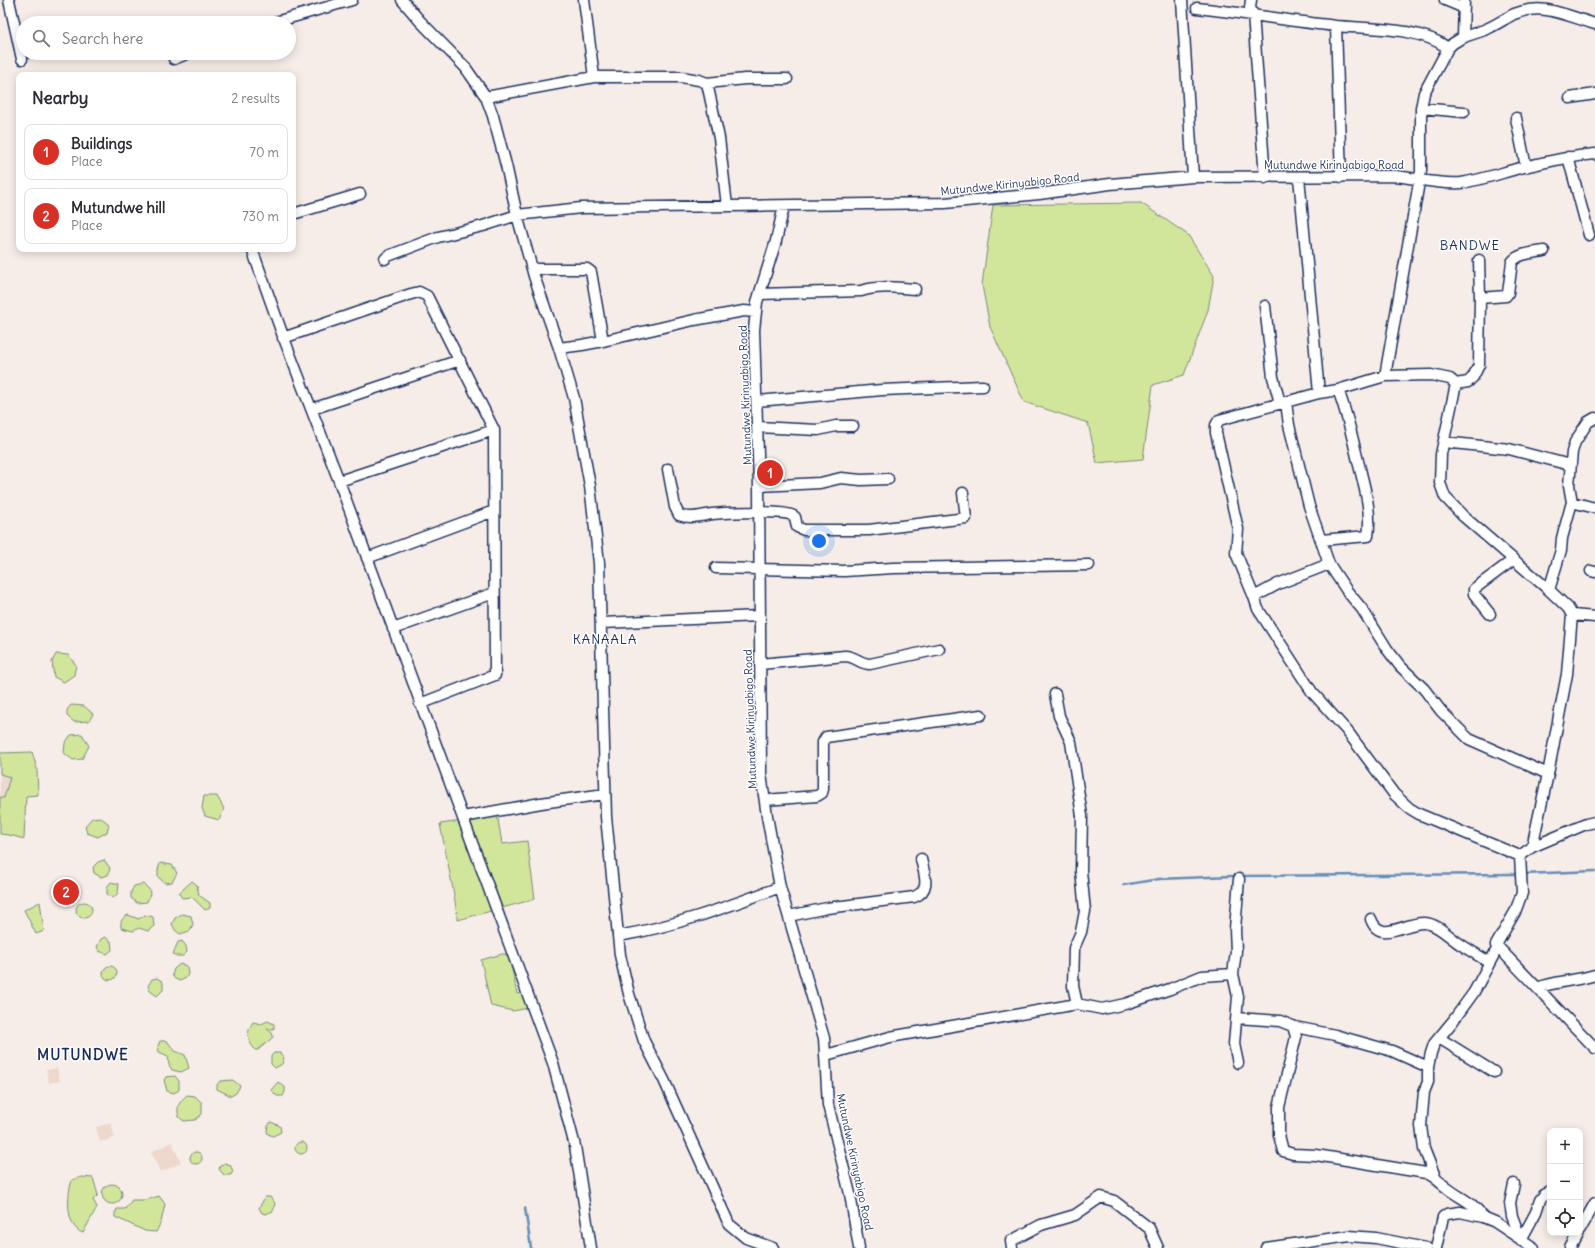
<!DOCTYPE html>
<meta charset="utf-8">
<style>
body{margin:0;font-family:Delius,sans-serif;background:#f7f7f7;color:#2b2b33}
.controls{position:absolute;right:12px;bottom:12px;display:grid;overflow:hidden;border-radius:8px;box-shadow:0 2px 10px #0003}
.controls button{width:36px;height:36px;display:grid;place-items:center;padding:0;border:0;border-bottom:1px solid #e1e1e2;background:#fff;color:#2b2b33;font:20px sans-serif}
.you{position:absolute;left:819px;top:541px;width:14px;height:14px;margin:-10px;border:3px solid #fff;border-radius:50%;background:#1a73e8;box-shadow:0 0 0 6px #1a73e833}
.badge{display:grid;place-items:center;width:26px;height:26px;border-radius:50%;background:#d93025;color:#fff;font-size:13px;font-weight:700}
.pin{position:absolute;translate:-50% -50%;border:2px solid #fff;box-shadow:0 1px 4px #0006}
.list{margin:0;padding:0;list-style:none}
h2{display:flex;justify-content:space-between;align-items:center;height:52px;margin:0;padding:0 16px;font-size:17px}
h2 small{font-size:13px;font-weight:400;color:#7c7c81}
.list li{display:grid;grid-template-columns:26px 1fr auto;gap:12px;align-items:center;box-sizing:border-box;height:56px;margin:0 8px 8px;padding:0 8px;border:1px solid #e1e1e2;border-radius:8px}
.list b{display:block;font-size:15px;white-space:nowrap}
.list p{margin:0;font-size:13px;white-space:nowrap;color:#7c7c81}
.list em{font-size:13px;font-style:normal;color:#7c7c81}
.icon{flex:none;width:22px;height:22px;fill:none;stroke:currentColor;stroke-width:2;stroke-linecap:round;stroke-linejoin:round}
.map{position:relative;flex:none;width:1595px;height:1248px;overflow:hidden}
.search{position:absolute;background:#fff;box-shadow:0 2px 10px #0003;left:16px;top:16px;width:280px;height:44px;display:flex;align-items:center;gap:10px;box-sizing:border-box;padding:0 14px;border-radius:22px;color:#7c7c81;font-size:15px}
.panel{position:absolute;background:#fff;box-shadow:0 2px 10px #0003;left:16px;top:72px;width:280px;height:180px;border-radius:8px}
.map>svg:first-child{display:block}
.built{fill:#eed7cd}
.green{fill:#d2e69b;stroke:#768a7c}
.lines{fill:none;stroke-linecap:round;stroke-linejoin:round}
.stream{stroke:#658cb7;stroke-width:2.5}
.minor-casing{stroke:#1b2f5e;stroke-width:13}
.minor{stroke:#fff;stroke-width:10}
.labels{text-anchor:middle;stroke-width:3;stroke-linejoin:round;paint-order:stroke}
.street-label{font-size:11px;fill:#1b2f5e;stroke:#fff}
.quarter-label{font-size:13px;letter-spacing:1px;fill:#1b2f5e;stroke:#fff}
.district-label{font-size:15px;font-weight:bold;letter-spacing:1px;fill:#1b2f5e;stroke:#fff}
</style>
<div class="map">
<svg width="1595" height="1248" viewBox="0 0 1595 1248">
<rect width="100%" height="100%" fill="#f7ede8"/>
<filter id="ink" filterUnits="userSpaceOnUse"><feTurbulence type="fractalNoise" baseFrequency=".025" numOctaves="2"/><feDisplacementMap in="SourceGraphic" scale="8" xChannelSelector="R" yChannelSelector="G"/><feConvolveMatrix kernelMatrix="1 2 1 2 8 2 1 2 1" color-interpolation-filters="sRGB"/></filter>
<g filter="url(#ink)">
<path class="built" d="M0 774 10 777 4 798 0 797Z
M57 1068 60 1081 49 1083 46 1070Z
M111 1123 115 1138 100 1142 96 1127Z
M172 1142 181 1163 161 1172 151 1152Z"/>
<path class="green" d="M1141 203 1188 235 1214 276 1208 310 1184 375 1153 385 1143 459 1097 463 1088 423 1024 402 990 327 982 285 993 205Z
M56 654 68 655 76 665 74 675 64 682 54 677 52 662Z
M71 705 84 706 93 714 89 721 74 722 67 716V710Z
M82 734 89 746 82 759 73 760 64 753 65 743 71 735Z
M32 752 37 769 38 795 26 796 24 839 9 835 0 834V797L4 798 10 777 0 774V753Z
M204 796H217L224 809 219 820 205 816 202 808Z
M497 813 502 844 527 841 535 899 458 920 453 889 440 824 462 821Z
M100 817 109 824 107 832 98 837 87 833 85 826 92 818Z
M104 860 110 868 108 875 101 877 94 873 93 867 98 862Z
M160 863 172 865 177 873 172 882 165 883 158 877V870Z
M192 881 197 885 199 895 210 903V908L205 910 192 897 182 898 179 893Z
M111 882 119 884 118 893 113 898 107 894V887Z
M143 884 151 891 147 902 137 903 131 898V892L134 886Z
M40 902 44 931 36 934 24 910Z
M76 910a8 8 0 1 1 16 0a8 8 0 1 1-16 0Z
M182 914 191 916 193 924 190 931 180 934 175 930 172 924 175 918Z
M128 915 139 919 145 915 153 917 154 926 148 931 139 928 133 931 121 928C120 921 122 918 128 915Z
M105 937 111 941 112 950 107 954 99 951 97 947 101 939Z
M182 941 186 946 187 952 183 956H176L173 954 178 942Z
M502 954H509L517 994 533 991 534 1007 513 1011 491 1006 481 960Z
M180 964 187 966 188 974 186 978 180 981 175 979 172 975 174 969Z
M103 973a7 7 0 1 1 14 0a7 7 0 1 1-14 0Z
M157 978 163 982V990L157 996 149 990 148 986 152 979Z
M268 1021 274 1024V1029H267L272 1033 273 1037 258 1050H255C248 1040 245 1034 253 1022L261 1024Z
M160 1041H167L175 1051 185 1055 189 1068 181 1072 172 1070 169 1065 168 1056 159 1052 158 1046Z
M274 1053H280L284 1058 282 1064 275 1068 271 1064V1056Z
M175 1076 179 1081V1090L174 1093 167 1091 164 1080 166 1077Z
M233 1080 240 1086 236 1093 231 1096 217 1089V1085L220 1081Z
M278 1082 285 1087V1092L283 1096H277L271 1090Z
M187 1095 195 1096 202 1103V1114L195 1120 184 1121 179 1117C176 1107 179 1102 187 1095Z
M271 1122 280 1126 281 1132 273 1136 268 1134 267 1131 268 1126Z
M295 1148a6 6 0 1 1 12 0a6 6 0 1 1-12 0Z
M190 1158a6 6 0 1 1 12 0a6 6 0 1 1-12 0Z
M225 1163 230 1165 233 1171 231 1175H224L219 1169 220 1166Z
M81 1177 93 1178 98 1195 93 1200 97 1207 83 1233C65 1227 67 1194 72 1180Z
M102 1194a10 10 0 1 1 20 0a10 10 0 1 1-20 0Z
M159 1196 165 1204 161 1222 156 1232 145 1231 115 1217V1213L117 1209H125L132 1200H146Z
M265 1197H270L275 1203 273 1211 266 1214 262 1213 259 1208Z"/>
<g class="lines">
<path class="stream" d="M1523 874 1595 871
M1123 885 1159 879 1232 876 1518 874
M525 1208 531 1248"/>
<defs>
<path id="minor" d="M9 0 22 59
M402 0 420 21 465 67 486 97 493 116 506 165 517 215 534 276 559 348 574 398 590 486 599 563 606 817 620 955 629 994 644 1041 664 1080 729 1224 746 1238 773 1248
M584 0 594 77
M1182 0 1193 177
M1251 0 1250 8 1253 14 1265 178
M1445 0 1464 8
M1197 8C1244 13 1290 21 1336 26 1371 29 1420 27 1448 48
M272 23 352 0
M1336 26 1341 177
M1463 38 1464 0
M174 59 189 53
M707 83 745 79H787
M486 97 594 77H681L699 80 707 83 719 138 727 206
M1570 98 1595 94
M1421 108 1464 112
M1516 118 1526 167
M1568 157 1589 235
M1299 177 1319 393
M784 206 776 241 757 302 754 330 759 486 761 774 767 816 780 887 824 1038 828 1105 850 1194 859 1248
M293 214 360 194
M252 249 283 336 339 481 553 1063 575 1146 591 1248
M385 259 388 256 438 237 483 226 517 215 581 208 945 203 1039 194 1110 184 1193 177 1395 176C1417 178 1438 185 1461 183 1481 180 1501 173 1520 168 1545 162 1570 156 1595 154
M532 269H587L591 272 603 341 582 345 559 348
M760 294 861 291C878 285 897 288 915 289
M1480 298 1506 296 1508 293 1512 262C1519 253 1533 253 1544 251
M1265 306 1273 377 1280 403
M283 338 411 294 419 292 427 296 494 430 339 481
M603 341 694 320 744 311 755 312
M1385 376 1421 171V108L1424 93 1448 48C1458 37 1471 35 1484 30 1495 26 1504 19 1514 14 1543 2 1567 16 1595 24
M1456 384 1468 382 1473 377 1479 365 1480 298 1479 260
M757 401 882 390 983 386
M1286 402 1289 425 1309 506 1329 564 1347 591 1362 609 1387 649 1400 666 1424 689 1441 711 1469 739 1548 774
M312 409 460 360
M757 427 818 430 836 426H853
M1444 442 1509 449 1570 465
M668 469 675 507 679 515C689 519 701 516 712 514 726 513 787 509 795 517L797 527 804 530H869L966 518 963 493
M759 486 820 483 841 478 861 480 888 479
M1572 502 1595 508
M1321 540 1368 536C1372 510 1364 486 1358 461 1352 436 1347 413 1338 390
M367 558 494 511
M1329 564 1278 584 1254 597 1258 609 1312 692 1347 731 1394 794 1409 808 1419 814 1520 856
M716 568 844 571 893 568 1089 565
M1591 571 1595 572
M1549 590 1561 550 1562 538 1572 502 1569 485 1572 452 1575 442 1582 431 1588 422 1595 418
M1254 597 1236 553 1238 529 1216 433V425L1219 420 1319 393 1338 390 1385 376 1431 375 1450 379 1456 384 1441 454 1440 483 1445 497 1463 516 1549 590 1568 608 1572 615 1567 674 1548 774 1532 847
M1490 614 1474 594V589L1513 560
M1572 615 1595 617
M602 623 759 616
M393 629 494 593
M760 664 845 656C855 656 860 664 870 664L939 649
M420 704 495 675 494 430
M765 800 817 796 822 793 823 789V742L826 737 981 715
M463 817 541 803 605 794
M1520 856 1522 893 1515 912 1496 945 1595 1048
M1520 856 1532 847 1586 824 1595 822
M789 916 827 908 914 897C932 890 924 874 921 859
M1371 919C1380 945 1406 921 1425 923 1438 924 1449 937 1460 944 1469 950 1479 956 1489 962
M618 936C673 927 727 907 780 887
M1537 988C1555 981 1576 981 1595 975
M1077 1004 1102 1009 1125 1004 1170 989 1202 976 1233 974
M1237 1018 1280 1021 1295 1027 1335 1035 1392 1051 1428 1067
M1293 1026 1296 1037 1279 1107V1135L1283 1151 1293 1154 1316 1155 1426 1173C1435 1176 1440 1183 1447 1188 1461 1199 1472 1201 1483 1217
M1439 1038 1494 1072
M826 1055 890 1037 1077 1004 1073 986 1074 948 1081 932 1085 911 1081 871 1082 816 1071 742 1059 716 1055 694
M1238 1063 1234 1044 1238 997 1233 974 1236 951 1235 929 1239 879
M1436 1179 1424 1149 1421 1126 1424 1092 1428 1082V1067L1431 1053 1434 1044 1453 1021 1474 992 1498 947
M1514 1184 1510 1203 1512 1216 1521 1240
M1580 1230 1595 1203
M1521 1240 1536 1212 1540 1200 1544 1195 1550 1192
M1012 1248 1011 1241 1041 1225 1075 1215 1101 1197 1114 1201 1149 1228 1158 1248
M1266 1248 1349 1236 1376 1238 1426 1248
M1436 1248 1443 1217 1447 1214 1460 1212 1483 1217 1495 1222 1534 1248
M1570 1248 1578 1233"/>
</defs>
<use href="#minor" class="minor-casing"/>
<use href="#minor" class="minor"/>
</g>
</g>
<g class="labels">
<g class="street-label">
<text x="1334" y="169">Mutundwe Kirinyabigo Road</text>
<text transform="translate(1010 184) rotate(-6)" y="4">Mutundwe Kirinyabigo Road</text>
<text transform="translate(745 395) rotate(-92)" y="4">Mutundwe Kirinyabigo Road</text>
<text transform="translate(750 719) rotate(-92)" y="4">Mutundwe Kirinyabigo Road</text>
<text transform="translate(855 1162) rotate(78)" y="4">Mutundwe Kirinyabigo Road</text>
</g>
<g class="quarter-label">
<text x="1470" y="250">BANDWE</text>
<text x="605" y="644">KANAALA</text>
</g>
<g class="district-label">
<text x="83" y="1060">MUTUNDWE</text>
</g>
</g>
</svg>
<div class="controls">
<button>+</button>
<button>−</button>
<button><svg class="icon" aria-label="locate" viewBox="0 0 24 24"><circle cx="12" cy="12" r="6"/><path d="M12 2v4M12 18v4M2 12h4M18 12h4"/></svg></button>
</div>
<div class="you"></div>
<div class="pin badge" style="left:770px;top:473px">1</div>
<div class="pin badge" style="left:66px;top:892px">2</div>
<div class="search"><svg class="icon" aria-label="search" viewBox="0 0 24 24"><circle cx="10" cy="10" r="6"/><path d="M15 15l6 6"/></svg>Search here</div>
<section class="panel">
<h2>Nearby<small>2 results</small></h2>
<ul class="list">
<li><span class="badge">1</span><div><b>Buildings</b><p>Place</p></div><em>70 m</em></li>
<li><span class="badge">2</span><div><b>Mutundwe hill</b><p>Place</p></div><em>730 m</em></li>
</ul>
</section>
</div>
